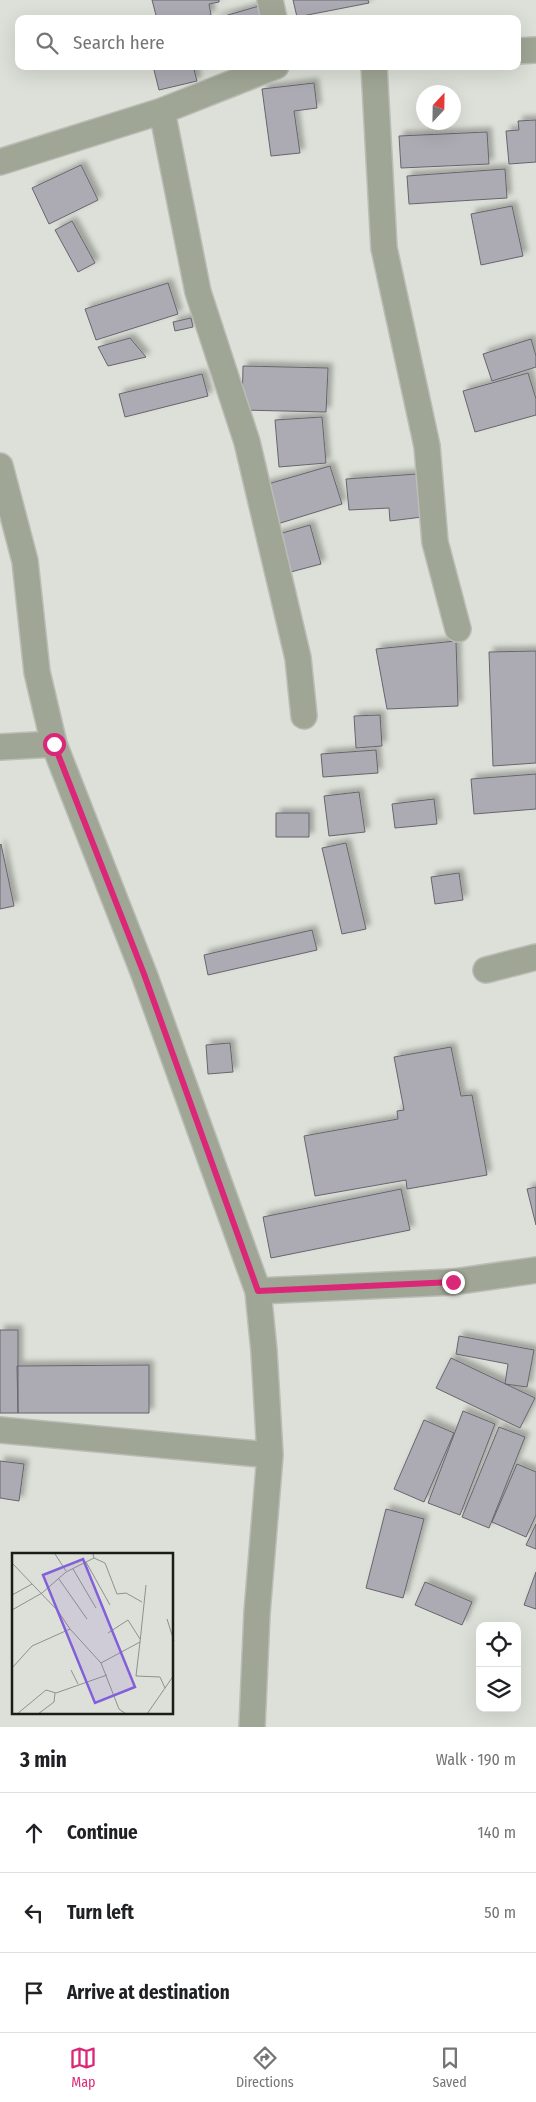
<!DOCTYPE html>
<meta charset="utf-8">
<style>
body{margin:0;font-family:"Fira Sans Condensed",sans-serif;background:#f2f2f2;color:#202124}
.controls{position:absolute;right:15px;bottom:15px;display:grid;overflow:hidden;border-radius:10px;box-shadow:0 5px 20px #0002}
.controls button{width:45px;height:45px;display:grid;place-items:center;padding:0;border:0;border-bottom:1px solid #e0e0e0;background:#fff;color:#202124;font:25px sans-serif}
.compass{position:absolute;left:416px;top:85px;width:45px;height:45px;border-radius:50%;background:#fff;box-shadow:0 5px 20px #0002;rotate:22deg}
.stop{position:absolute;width:15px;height:15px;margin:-11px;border:4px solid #db2777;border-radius:50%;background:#fff}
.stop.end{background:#db2777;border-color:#fff;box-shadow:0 1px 5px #0008}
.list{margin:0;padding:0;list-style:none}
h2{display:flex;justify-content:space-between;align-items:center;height:65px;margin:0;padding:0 20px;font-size:21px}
h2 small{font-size:16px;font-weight:400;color:#757577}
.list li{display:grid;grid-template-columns:32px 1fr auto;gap:15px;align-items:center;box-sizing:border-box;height:80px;padding:0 20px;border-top:1px solid #e0e0e0}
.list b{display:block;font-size:19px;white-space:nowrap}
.list em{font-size:16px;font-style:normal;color:#757577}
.icon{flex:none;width:28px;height:28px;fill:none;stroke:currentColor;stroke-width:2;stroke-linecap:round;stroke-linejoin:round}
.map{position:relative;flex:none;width:536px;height:1727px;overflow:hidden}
.search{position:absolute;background:#fff;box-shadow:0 5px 20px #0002;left:15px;right:15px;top:15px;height:55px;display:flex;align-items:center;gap:12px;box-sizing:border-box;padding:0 18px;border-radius:10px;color:#757577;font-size:19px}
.sheet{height:305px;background:#fff}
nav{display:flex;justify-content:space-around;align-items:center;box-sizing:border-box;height:70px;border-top:1px solid #e0e0e0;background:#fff;font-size:14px;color:#757577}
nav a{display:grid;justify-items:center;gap:2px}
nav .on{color:#db2777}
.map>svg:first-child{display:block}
.building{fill:#acabb4;stroke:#67656d;filter:url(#shadow)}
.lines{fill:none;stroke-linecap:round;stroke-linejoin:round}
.street-casing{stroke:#babdb5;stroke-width:28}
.street{stroke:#a0a695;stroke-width:25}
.route{stroke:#db2777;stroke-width:6}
.inset-road{fill:none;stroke:#8f928b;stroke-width:1}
.view{fill:#8260da;fill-opacity:0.15;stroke:#8260da;stroke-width:2.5}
.inset-edge{fill:none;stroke:#1a1c18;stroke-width:2.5}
</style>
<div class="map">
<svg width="536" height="1727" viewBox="0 0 536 1727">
<defs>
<filter id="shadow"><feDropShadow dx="4.5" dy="-4.5" stdDeviation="2.5" flood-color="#0004"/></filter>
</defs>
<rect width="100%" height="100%" fill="#dde0d8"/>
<path class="building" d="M152 0H219V2L209 4 211 15 194 19H157Z
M293 0H368L369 3 297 17Z
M259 6 263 19H214Z
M153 66H193L197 81 159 90Z
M314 83 317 108 294 111 300 153 271 156 262 89Z
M536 120V162L509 164 506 131 519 130 518 121Z
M487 132 489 164 401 168 399 136Z
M81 165 98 200 49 224 32 188Z
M505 169 507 198 409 204 407 176Z
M512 206 523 256 481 265 471 214Z
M72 221 95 263 78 272 55 230Z
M168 283 178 314 96 340 85 309Z
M191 318 193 327 175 331 173 322Z
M130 338 146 357 108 366 98 347Z
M531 339 536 356V367L492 381 483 354Z
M243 366 328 368 326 412 242 410Z
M528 373 536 399V415L475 432 463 391Z
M202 374 208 396 125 417 119 394Z
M322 417 326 463 279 467 275 420Z
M330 466 342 504 274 525 261 486Z
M417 474 422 517 390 521 389 508 349 510 346 479Z
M310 525 321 564 283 574 272 536Z
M456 641 458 706 387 709 376 649Z
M536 651V763L493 766 489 652Z
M380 715 382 746 356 748 354 716Z
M376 750 378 773 323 777 321 754Z
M536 774V809L474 814 471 779Z
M359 792 365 832 329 836 324 796Z
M434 799 437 824 395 828 392 804Z
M276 813H309V837H276Z
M346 843 366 929 342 934 322 848Z
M1 844 14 906 0 909V845Z
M459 873 463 900 435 904 431 877Z
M312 930 317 950 208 975 204 955Z
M230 1043 233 1072 208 1074 206 1045Z
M451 1047 461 1096 472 1095 487 1175 407 1189 406 1180 315 1196 304 1136 398 1119 397 1111 404 1110 394 1057Z
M536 1187V1225L527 1189Z
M401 1189 410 1230 271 1258 263 1217Z
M0 1330H18V1413H0Z
M459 1336 534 1350 527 1387 505 1384 508 1364 456 1354Z
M451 1358 535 1398 520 1428 436 1388Z
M149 1365V1413H18L17 1366Z
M463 1411 495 1424 460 1515 428 1503Z
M424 1420 454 1433 424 1502 394 1489Z
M499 1427 525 1437 489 1528 462 1517Z
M0 1461 24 1464 19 1501 0 1498Z
M517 1464 536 1472V1515L526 1537 492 1522Z
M386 1509 424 1519 403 1598 366 1588Z
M536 1524V1549L526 1545Z
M536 1572V1609L524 1605Z
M425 1582 472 1602 462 1625 415 1605Z"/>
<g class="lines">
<defs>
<path id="street" d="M270 0 274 19
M517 51 536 50
M374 66 384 248 427 446 435 542 458 629
M162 111 198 292 247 442 298 658 304 716
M0 162 162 111 276 66
M0 466 25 561 37 672 54 744 144 974 258 1291 264 1351 270 1455 257 1613 252 1727
M0 747 54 744
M486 970 536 957
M258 1291 453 1282 536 1270
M0 1430 270 1455"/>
</defs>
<use href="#street" class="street-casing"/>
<use href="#street" class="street"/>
</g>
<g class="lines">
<path class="route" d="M54 744 144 974 258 1291 453 1282"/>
</g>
<g transform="translate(12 1553)">
<rect width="161" height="161" fill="#dde0d8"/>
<path class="inset-road" d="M43 1 54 18M82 5 93 10 105 41 114 40 130 49M74 9 98 52M0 10 46 58 58 76 89 110 107 156 114 161M61 16 84 55M47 26 75 66M0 42 20 31M0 57 30 40 54 19 82 5 81 1M155 66 162 88M96 80 116 67 128 86M128 89 124 123 148 124 153 135M89 110 128 89 134 32M0 115 20 93 58 76M59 117 66 131M5 161 34 137 44 140 95 122M26 161 42 149 43 140M135 161 162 122"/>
<path class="view" d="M71 6 123 134 83 150 31 22Z"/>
<rect width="161" height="161" class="inset-edge"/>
</g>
</svg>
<div class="controls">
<button><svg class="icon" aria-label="locate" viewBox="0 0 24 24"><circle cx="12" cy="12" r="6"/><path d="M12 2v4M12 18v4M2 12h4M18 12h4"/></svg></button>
<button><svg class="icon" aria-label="layers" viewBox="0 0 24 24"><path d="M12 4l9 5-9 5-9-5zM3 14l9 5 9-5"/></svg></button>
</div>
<svg class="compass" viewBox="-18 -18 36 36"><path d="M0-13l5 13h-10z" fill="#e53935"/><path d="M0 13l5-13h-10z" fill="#757577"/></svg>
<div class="stop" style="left:54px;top:744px"></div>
<div class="stop end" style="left:453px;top:1282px"></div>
<div class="search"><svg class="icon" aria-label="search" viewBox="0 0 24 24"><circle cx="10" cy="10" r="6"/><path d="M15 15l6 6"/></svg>Search here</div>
</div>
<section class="sheet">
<h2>3 min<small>Walk · 190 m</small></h2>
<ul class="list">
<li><svg class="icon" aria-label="ahead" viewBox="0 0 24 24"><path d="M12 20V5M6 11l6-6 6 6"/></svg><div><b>Continue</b></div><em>140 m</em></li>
<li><svg class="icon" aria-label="left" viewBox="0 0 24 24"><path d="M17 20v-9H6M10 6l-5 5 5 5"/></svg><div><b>Turn left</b></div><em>50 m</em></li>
<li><svg class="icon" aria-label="arrive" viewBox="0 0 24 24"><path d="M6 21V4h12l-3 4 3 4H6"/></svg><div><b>Arrive at destination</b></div></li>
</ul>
</section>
<nav>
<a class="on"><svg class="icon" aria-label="map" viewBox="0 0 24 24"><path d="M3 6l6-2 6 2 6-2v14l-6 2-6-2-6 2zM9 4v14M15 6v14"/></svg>Map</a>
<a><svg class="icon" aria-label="directions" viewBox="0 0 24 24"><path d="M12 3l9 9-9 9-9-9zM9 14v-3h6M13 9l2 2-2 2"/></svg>Directions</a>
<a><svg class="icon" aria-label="saved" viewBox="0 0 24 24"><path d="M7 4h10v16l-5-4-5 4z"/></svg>Saved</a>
</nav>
